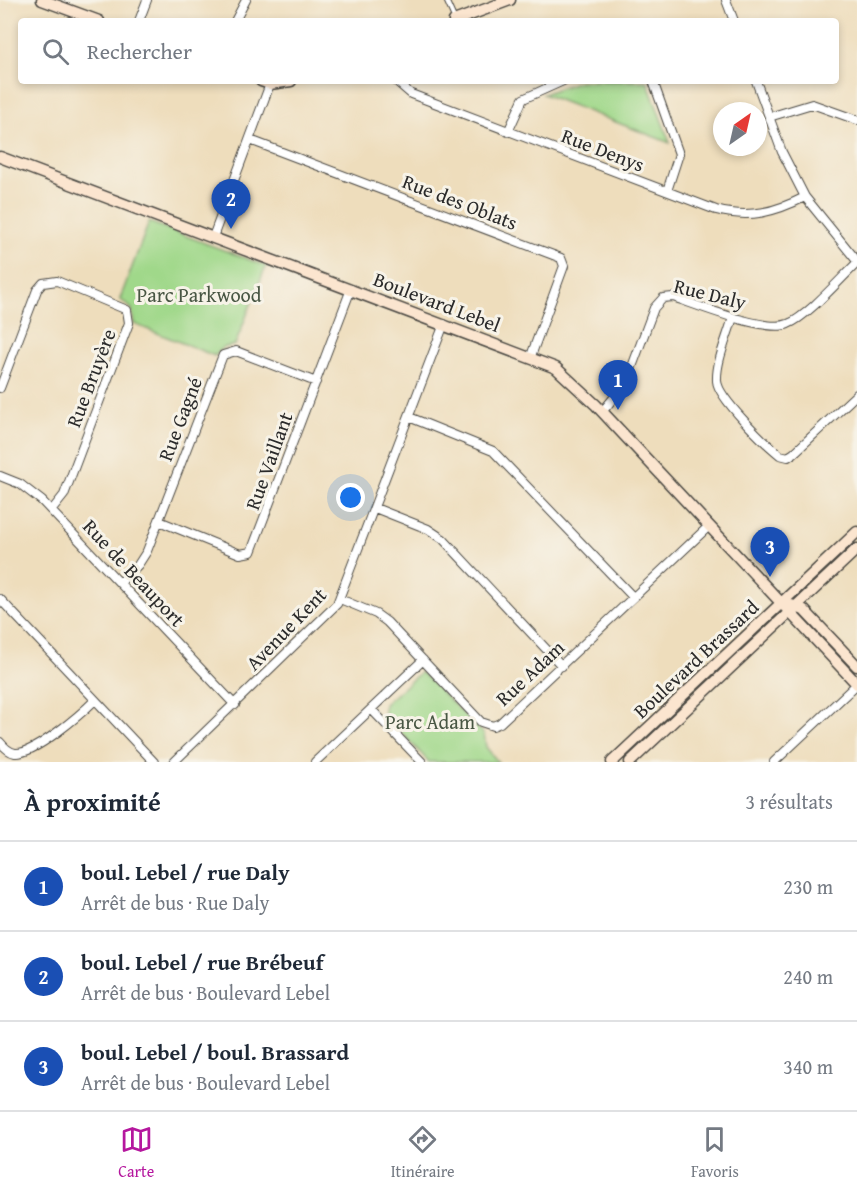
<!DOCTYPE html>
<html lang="fr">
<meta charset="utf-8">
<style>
body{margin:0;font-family:"Gentium Book Plus",serif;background:#f6f6f7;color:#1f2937}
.compass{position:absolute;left:713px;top:102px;width:54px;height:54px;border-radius:50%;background:#fff;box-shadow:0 3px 9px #0003;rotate:34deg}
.you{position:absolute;left:351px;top:498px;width:21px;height:21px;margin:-15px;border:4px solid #fff;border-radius:50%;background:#1a73e8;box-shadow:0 0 0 9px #1a73e833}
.badge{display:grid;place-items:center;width:39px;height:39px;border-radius:50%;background:#b5179e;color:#fff;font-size:20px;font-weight:700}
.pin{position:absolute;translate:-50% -50px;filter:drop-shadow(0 2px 3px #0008)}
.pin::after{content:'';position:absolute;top:32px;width:21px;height:18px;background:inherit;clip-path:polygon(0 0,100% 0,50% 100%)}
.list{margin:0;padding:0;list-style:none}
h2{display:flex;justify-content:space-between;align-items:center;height:78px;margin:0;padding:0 24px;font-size:26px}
h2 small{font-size:20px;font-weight:400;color:#747a83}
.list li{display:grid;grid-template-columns:39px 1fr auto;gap:18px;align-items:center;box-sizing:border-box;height:90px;padding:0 24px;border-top:2px solid #e0e1e3}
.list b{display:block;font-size:22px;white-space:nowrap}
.list p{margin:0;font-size:20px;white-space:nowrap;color:#747a83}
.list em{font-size:20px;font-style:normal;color:#747a83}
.icon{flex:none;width:33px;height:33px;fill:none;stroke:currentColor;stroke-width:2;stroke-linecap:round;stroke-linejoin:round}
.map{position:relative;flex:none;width:857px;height:762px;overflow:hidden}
.search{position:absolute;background:#fff;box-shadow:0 3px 9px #0003;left:18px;right:18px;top:18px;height:66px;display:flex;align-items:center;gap:15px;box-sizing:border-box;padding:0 21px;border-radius:6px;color:#747a83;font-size:22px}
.sheet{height:348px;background:#fff}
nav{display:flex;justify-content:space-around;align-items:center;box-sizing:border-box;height:84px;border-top:2px solid #e0e1e3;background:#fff;font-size:16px;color:#747a83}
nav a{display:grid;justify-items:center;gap:3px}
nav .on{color:#b5179e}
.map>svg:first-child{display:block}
.green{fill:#a0d88a;stroke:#66825a;stroke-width:1.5}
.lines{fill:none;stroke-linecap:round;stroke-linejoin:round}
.lane-casing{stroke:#484641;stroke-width:6}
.street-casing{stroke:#484641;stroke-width:10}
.secondary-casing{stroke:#484641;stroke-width:13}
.lane{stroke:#fff;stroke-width:4}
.street{stroke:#fff;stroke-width:8}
.secondary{stroke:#fbe5cf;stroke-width:10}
.labels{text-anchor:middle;stroke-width:6;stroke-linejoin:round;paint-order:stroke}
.street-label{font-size:20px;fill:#2b2b2b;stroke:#f7f3e8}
.park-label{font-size:20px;fill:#485643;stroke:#f7f3e8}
</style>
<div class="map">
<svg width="857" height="762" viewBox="0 0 857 762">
<rect width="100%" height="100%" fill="#f7f3e8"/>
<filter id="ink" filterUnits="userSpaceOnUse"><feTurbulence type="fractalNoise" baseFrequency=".0167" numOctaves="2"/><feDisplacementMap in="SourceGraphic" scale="12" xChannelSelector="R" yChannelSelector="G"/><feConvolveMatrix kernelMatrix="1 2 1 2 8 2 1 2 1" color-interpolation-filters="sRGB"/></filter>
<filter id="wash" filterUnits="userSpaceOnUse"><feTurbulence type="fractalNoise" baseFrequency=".008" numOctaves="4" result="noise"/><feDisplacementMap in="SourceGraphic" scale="24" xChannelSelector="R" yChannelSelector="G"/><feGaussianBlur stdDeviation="1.35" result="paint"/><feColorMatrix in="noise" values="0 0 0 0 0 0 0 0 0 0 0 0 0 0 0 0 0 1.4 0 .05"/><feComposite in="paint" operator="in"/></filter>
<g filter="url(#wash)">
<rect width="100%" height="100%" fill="#eeddbc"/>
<path class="green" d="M579 81H647L670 143 543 94Z
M149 222 266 266 235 345 222 348 215 356 134 324 132 309 120 299Z
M421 672 484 734 486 747 498 762H429L384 714V704Z"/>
</g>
<g filter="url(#ink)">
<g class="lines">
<defs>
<path id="lane" d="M446 0 455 20"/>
<path id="street" d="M726 0 734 21
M139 21 147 0
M235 21 246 0
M396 81 411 94 716 210C750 219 775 212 805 197
M653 81 679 154 667 191
M756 81 782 152 805 197 857 261
M769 117 812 104 857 120
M508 132 523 99 563 81
M250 140 561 258 564 266 531 356
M213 237 270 84
M733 317C728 336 716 361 717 381 718 398 766 444 780 455L788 457 794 453 857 394
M0 388 37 290 43 283 57 281 127 310 129 323 64 495 52 510
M602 412 626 383 654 308 663 298 673 297C697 305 766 333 788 324 807 317 841 278 857 263
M409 417 493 451 633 597
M0 476 20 484 42 501 235 705
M375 508 428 529 443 539 562 666
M159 521 240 554 251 552 351 289
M121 582 138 565 147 551 223 355 236 351 316 382
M0 599 154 762
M340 599 376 614 387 622 481 722 493 726 500 723 709 526
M371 709 422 762
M0 742C4 747 9 752 15 753 34 755 82 713 95 700
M174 762 337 604 444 324
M315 762 423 660
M774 762 857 684"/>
<path id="secondary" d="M42 0 99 21
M454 21 510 0
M261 81 270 84 291 81
M0 157 556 368 596 405 857 684
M791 605 804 610 857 666
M612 762 857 532
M630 762 857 549"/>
</defs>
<use href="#lane" class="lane-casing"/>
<use href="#street" class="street-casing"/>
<use href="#secondary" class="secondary-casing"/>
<use href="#lane" class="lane"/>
<use href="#street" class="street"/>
<use href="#secondary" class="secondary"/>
</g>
</g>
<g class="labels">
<g class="street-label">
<text transform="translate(603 150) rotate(21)" y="7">Rue Denys</text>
<text transform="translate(460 202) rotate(21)" y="7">Rue des Oblats</text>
<text transform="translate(710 294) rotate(14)" y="7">Rue Daly</text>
<text transform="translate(437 302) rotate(21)" y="7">Boulevard Lebel</text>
<text transform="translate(91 378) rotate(-69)" y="7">Rue Bruyère</text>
<text transform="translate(180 419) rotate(-69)" y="7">Rue Gagné</text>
<text transform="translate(269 461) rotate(-70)" y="7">Rue Vaillant</text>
<text transform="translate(134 573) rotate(47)" y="7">Rue de Beauport</text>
<text transform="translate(286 629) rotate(-46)" y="7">Avenue Kent</text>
<text transform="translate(696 659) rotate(-43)" y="7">Boulevard Brassard</text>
<text transform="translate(530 673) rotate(-43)" y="7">Rue Adam</text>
</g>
<g class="park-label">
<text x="199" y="302">Parc Parkwood</text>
<text x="430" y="729">Parc Adam</text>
</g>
</g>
</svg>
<svg class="compass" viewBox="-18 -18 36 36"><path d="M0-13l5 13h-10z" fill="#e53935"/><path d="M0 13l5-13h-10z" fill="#747a83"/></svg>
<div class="you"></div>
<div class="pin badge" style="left:618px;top:410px;background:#1a4fb4">1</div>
<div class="pin badge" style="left:231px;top:229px;background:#1a4fb4">2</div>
<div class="pin badge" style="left:770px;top:577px;background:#1a4fb4">3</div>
<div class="search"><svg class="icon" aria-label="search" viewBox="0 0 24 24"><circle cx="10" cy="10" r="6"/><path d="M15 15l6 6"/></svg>Rechercher</div>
</div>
<section class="sheet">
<h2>À proximité<small>3 résultats</small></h2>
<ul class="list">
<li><span class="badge" style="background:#1a4fb4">1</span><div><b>boul. Lebel / rue Daly</b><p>Arrêt de bus · Rue Daly</p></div><em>230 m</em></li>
<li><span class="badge" style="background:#1a4fb4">2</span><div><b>boul. Lebel / rue Brébeuf</b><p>Arrêt de bus · Boulevard Lebel</p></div><em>240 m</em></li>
<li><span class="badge" style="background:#1a4fb4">3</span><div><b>boul. Lebel / boul. Brassard</b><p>Arrêt de bus · Boulevard Lebel</p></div><em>340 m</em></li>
</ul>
</section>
<nav>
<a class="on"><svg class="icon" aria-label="map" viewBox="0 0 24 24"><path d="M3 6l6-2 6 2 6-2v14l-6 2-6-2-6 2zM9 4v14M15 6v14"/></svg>Carte</a>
<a><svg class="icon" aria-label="directions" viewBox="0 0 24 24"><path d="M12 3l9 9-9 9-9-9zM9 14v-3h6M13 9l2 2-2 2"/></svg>Itinéraire</a>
<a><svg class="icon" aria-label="saved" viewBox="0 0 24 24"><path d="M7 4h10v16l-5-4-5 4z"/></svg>Favoris</a>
</nav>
